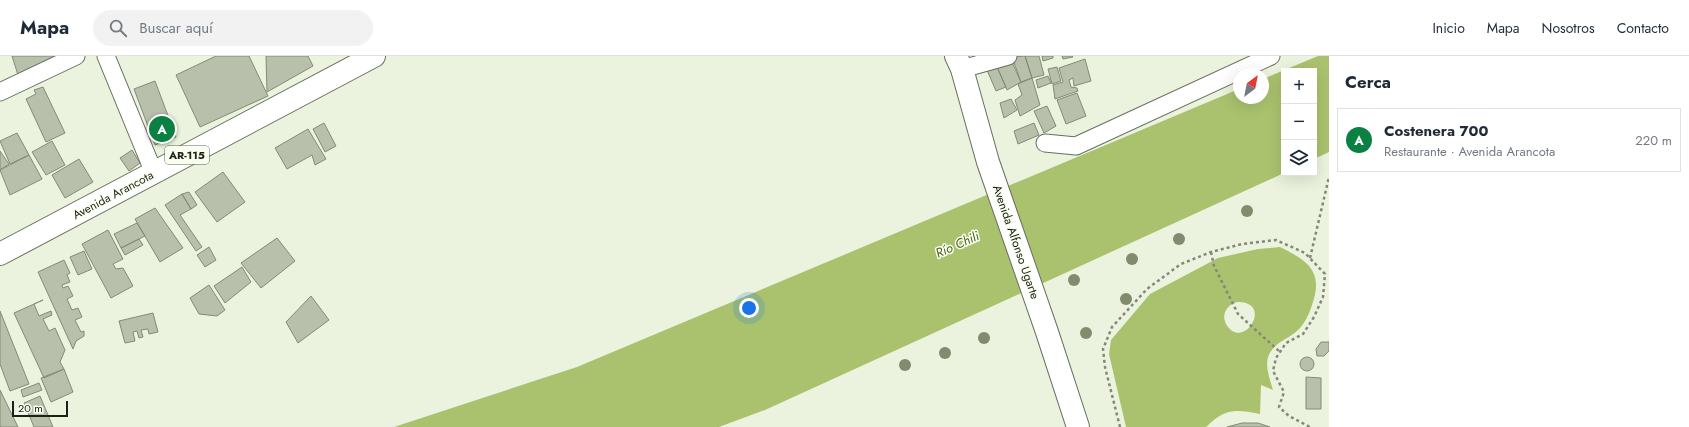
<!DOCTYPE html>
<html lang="es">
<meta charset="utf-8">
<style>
body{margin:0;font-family:Jost,sans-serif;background:#f2f2f3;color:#1f2937}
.controls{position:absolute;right:12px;top:12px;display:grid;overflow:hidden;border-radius:0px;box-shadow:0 4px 16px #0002}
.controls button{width:36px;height:36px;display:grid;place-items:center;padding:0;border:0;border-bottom:1px solid #e0e1e3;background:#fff;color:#1f2937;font:20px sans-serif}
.compass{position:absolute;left:1233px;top:12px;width:36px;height:36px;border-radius:50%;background:#fff;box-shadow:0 4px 16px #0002;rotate:32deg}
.scale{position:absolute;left:12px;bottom:10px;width:56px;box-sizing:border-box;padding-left:4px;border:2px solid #1d1f18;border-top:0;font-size:11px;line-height:14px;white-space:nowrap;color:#1d1f18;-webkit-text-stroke:3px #f9ffee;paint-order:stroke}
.you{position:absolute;left:749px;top:252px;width:14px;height:14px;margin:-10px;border:3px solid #fff;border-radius:50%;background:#1a73e8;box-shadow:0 0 0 6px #1a73e833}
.badge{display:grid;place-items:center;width:26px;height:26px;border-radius:50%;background:#0b8043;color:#fff;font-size:13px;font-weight:700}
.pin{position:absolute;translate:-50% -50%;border:2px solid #fff;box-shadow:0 1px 4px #0006}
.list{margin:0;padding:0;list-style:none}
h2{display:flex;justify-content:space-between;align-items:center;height:52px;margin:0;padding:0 16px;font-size:17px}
h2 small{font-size:13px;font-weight:400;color:#747a83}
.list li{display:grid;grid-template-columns:26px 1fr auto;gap:12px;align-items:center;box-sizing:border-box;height:64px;margin:0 8px 8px;padding:0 8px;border:1px solid #e0e1e3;border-radius:0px}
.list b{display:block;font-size:15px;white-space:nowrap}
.list p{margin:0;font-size:13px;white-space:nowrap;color:#747a83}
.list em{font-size:13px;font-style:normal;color:#747a83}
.icon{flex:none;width:22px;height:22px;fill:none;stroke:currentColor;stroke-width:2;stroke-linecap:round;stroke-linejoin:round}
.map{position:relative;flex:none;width:1329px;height:371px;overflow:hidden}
header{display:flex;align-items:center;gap:24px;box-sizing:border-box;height:56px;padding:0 20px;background:#fff;border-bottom:1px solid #e0e1e3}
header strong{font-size:19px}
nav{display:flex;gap:22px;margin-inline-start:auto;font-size:14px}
.search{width:280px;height:36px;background:#f2f2f3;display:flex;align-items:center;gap:10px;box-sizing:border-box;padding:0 14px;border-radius:22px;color:#747a83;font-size:15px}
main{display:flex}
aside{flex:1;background:#fff}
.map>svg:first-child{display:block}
.water{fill:#aac26e;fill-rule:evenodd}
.building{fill:#b8bfab;stroke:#848a77}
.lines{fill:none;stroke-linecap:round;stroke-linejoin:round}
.minor-casing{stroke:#696f5d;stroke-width:19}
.primary-casing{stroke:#696f5d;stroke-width:24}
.path{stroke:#84887a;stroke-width:2.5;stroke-dasharray:3 3;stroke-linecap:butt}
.minor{stroke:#fff;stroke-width:17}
.primary{stroke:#fff;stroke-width:22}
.tree{fill:#828b6e}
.labels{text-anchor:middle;stroke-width:3;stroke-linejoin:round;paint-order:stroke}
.shield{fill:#f9ffee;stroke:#5f6258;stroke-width:1}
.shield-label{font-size:11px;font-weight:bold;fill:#1d1f18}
.street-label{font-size:12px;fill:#1d1f18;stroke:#f9ffee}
.water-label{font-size:13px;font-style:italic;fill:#4c5c21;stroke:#f9ffee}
</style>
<header>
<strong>Mapa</strong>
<div class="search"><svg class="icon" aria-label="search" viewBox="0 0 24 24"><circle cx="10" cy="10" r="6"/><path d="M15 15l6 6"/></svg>Buscar aquí</div>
<nav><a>Inicio</a><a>Mapa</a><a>Nosotros</a><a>Contacto</a></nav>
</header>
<main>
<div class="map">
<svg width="1329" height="371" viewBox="0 0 1329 371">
<rect width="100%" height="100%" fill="#ebf2dd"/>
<path class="water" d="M1318 0H1329V96L1314 103V15H1284V117L765 354 719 371H394L577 311 1239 33V42H1263V23Z
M1280 191C1308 205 1324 215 1312 249 1309 258 1305 268 1297 275 1287 284 1274 286 1268 301 1265 311 1270 324 1273 334L1261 329 1260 358C1235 353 1225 352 1206 371H1126L1109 298 1111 284 1150 238 1218 202 1258 193ZM1237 246C1275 245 1243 297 1226 268 1221 258 1227 249 1237 246Z"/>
<path class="building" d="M12 0H56L18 19Z
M216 0H249L268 40 200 71 176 19Z
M266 0H308L313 10 267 36Z
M1025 0 1032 22 1021 26 1012 1Z
M1025 0H1039L1044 19 1032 22Z
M1042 0H1053V2L1043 5Z
M1062 0H1072L1073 1 1063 3Z
M1085 3 1091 25 1074 30 1073 22 1069 24 1071 31 1077 32 1078 35 1055 43 1053 29 1063 26 1059 12Z
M1011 4 1021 26 1007 34 997 11Z
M997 11 1006 31 996 35 987 14Z
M1057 11 1061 25 1052 28 1048 13Z
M1048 20 1051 27 1038 32 1036 24Z
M1032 22 1040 49 1020 60 1015 44 1022 39 1018 28Z
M155 25 176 81 155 89 134 33Z
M43 31 65 77 46 86 26 43 36 38 34 34Z
M1077 37 1086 60 1066 68 1057 44Z
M1011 43 1017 54 1004 62 1000 47Z
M1047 50 1056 70 1044 77 1034 55Z
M324 67 336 90 325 96 313 73Z
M1034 67 1039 79 1018 88 1014 75Z
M308 73 326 103 315 109 312 99 287 113 275 92Z
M17 77 29 99 10 108 0 85Z
M52 85 65 109 46 119 32 96Z
M132 94 140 107 129 115 120 102Z
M0 95 9 108 0 114Z
M29 99 42 123 10 139 0 114Z
M79 103 93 126 65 142 52 119Z
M223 116 245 146 217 166 195 136Z
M189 136 197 149 191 153 182 138Z
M182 138 191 153 180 159 202 191 196 195 165 149Z
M155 152 183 192 160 206 135 163Z
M137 167 145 180 121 192 114 178Z
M108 174 123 203 113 208 116 213 123 212 133 230 111 242 82 188Z
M277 182 295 205 261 232 241 207Z
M139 183 143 189 125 199 121 192Z
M209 191 216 204 205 211 197 199Z
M84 195 92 213 78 219 70 201Z
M64 204 70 217 67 219 70 226 62 229 63 232 68 230 73 240 67 243 72 254 78 252 82 261 75 264 81 276 84 275V280L76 285 73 293 38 216Z
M242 211 251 226 225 247 214 230Z
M209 229 225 254 217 260 199 258 190 242Z
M311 240 329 264 298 287 286 266Z
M43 244 34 248 39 260 51 255 52 259 43 263 49 275 55 272 65 294 60 306 64 313 44 322 14 257Z
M0 255 29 328 10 335 0 308Z
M153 257 158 276 149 278 148 273 141 274 143 281 139 282 137 275 133 276 135 285 125 287 119 265Z
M1321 286H1329V295L1324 300H1317L1316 293Z
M1300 308a7 7 0 1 1 14 0a7 7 0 1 1-14 0Z
M64 313 73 336 51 346 41 322Z
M1306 321 1321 322V353H1306Z
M39 327 42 334 23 341 21 334Z
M0 334 18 371H0Z
M40 340 53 371H34L24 347Z
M1242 367H1258L1270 371H1227Z"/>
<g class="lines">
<defs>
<path id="minor" d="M106 0 154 117
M962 13 1008 0
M0 36 76 0
M1045 87 1076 90 1271 0"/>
<path id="primary" d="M956 0 962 13 988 106 1047 276 1078 371
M0 198 374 0"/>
</defs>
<use href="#minor" class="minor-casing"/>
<use href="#primary" class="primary-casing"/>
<path class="path" d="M1211 196 1214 210 1238 258 1280 296
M1310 202 1329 121
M1120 371 1105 311 1103 293 1112 271 1147 233 1181 208 1211 196 1242 188 1276 184 1305 197 1325 218 1323 241 1314 261 1303 278 1286 287 1276 302 1273 315 1284 336 1279 351 1289 360 1310 371"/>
<use href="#minor" class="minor"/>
<use href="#primary" class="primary"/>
</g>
<g class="tree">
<circle cx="1247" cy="155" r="6"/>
<circle cx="1179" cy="183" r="6"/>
<circle cx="1132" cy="203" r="6"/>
<circle cx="1074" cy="224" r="6"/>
<circle cx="1126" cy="243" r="6"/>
<circle cx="1086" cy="277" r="6"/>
<circle cx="984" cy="282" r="6"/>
<circle cx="945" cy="297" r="6"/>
<circle cx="905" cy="309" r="6"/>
</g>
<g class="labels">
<rect class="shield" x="165" y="90" width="44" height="18" rx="3"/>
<g class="shield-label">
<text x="187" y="103">AR-115</text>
</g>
<g class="street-label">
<text transform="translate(113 139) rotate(-28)" y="4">Avenida Arancota</text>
<text transform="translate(1016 186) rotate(71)" y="4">Avenida Alfonso Ugarte</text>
</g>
<g class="water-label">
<text transform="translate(957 188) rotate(-24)" y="5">Río Chili</text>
</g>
</g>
</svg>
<div class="controls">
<button>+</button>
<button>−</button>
<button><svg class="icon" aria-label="layers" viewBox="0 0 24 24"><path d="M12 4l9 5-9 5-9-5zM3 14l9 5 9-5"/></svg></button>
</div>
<svg class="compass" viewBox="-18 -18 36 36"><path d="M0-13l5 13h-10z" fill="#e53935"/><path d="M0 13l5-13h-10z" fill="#747a83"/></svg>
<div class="scale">20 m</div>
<div class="you"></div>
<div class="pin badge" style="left:162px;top:73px">A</div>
</div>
<aside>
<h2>Cerca<small></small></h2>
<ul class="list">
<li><span class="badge">A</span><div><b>Costenera 700</b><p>Restaurante · Avenida Arancota</p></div><em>220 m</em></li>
</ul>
</aside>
</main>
